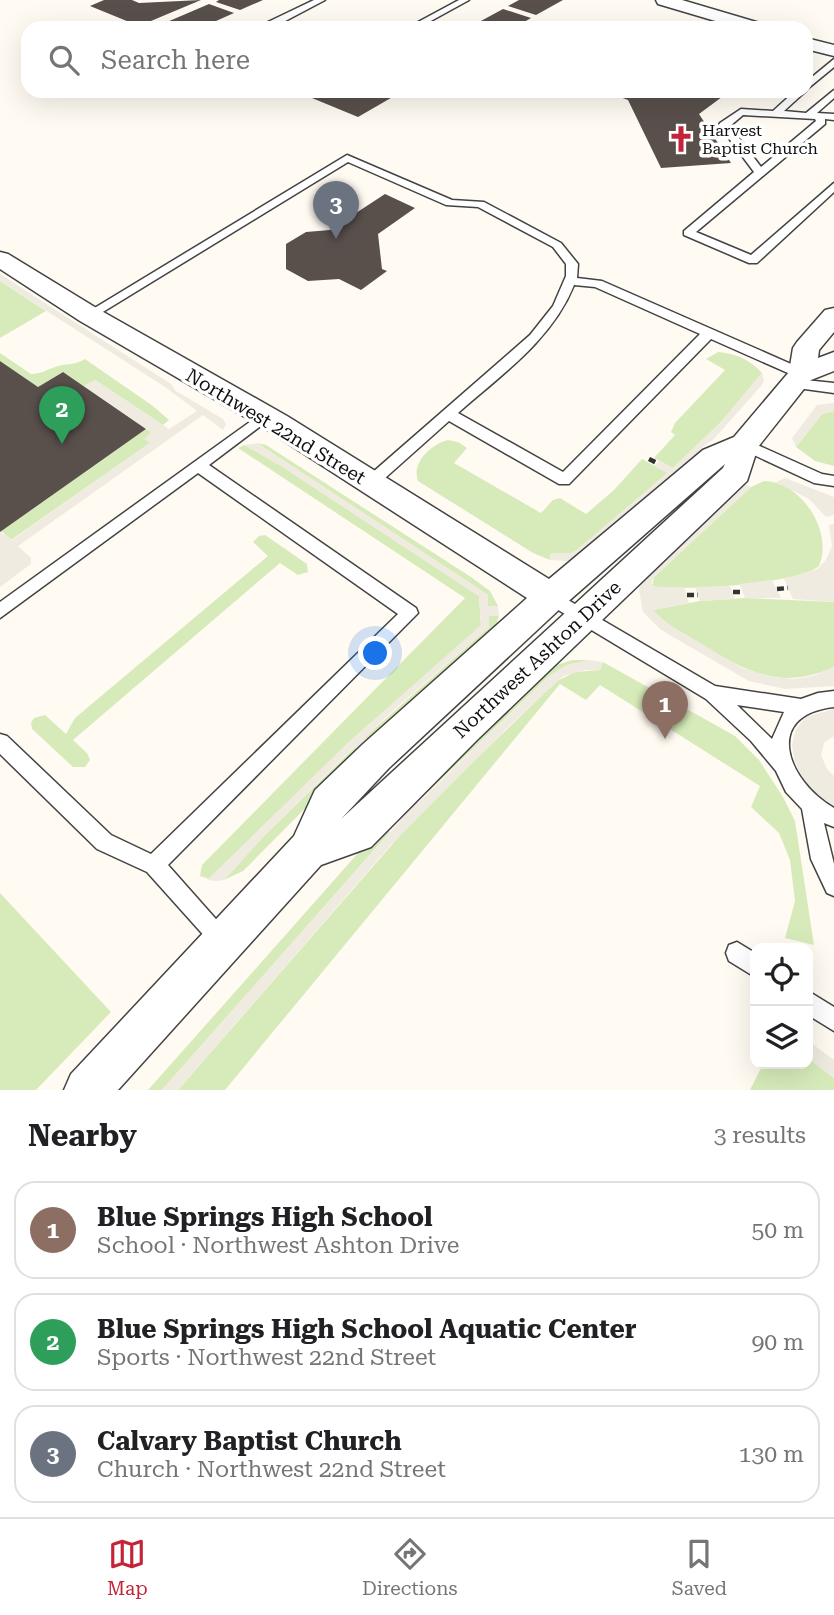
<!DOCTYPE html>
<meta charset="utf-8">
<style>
body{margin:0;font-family:"Roboto Serif",serif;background:#f2f2f2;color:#202124}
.controls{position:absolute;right:21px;bottom:21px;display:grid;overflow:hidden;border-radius:14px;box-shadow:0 7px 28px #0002}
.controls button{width:63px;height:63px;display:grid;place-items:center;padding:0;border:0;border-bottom:2px solid #e0e0e0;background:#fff;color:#202124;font:35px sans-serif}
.you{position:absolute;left:376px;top:654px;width:24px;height:24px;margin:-18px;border:5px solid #fff;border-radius:50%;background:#1a73e8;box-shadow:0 0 0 10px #1a73e833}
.badge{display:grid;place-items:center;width:46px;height:46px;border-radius:50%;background:#c32438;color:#fff;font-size:23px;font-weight:700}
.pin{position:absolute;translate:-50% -58px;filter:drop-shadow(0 2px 4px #0008)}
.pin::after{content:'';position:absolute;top:37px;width:24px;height:21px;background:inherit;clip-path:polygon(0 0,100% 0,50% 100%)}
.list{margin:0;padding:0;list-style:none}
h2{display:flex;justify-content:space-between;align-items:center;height:91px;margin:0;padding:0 28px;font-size:30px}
h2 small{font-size:23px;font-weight:400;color:#757577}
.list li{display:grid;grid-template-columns:46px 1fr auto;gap:21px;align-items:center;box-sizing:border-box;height:98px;margin:0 14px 14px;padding:0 14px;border:2px solid #e0e0e0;border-radius:21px}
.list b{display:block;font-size:26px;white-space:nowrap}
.list p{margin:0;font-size:23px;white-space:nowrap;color:#757577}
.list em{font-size:23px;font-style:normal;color:#757577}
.icon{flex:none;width:38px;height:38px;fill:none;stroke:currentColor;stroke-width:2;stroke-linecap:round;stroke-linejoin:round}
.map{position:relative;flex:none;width:834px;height:1090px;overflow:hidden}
.search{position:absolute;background:#fff;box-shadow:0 7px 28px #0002;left:21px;right:21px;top:21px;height:77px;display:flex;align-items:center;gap:18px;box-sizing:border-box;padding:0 24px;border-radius:21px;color:#757577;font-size:26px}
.sheet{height:427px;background:#fff}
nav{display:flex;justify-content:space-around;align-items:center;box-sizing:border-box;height:98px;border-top:2px solid #e0e0e0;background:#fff;font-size:19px;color:#757577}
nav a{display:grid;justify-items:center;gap:4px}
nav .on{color:#c32438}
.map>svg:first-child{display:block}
.green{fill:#d7ebba}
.plaza{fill:#f0ebe0}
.building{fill:#59504c}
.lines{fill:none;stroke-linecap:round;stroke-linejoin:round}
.lane-casing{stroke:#434343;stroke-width:3}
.street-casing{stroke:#434343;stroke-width:3}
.path{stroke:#323232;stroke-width:4.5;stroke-dasharray:7 3.5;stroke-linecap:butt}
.lane{fill:#fff;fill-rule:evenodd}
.street{fill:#fff;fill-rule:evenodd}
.labels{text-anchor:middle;stroke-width:7;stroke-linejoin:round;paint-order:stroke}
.far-poi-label{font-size:16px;fill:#101010;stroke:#fff;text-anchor:start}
.street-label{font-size:19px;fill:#101010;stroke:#fff}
</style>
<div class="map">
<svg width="834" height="1090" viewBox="0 0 834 1090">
<rect width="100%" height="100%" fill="#fffbf2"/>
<path class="green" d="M0 281 46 311 0 338Z
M718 352C735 353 751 360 762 373L721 422 673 468 654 458 675 435 671 432 675 423 725 370 706 359Z
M0 353 31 374C41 374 46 370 55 367 66 363 73 366 85 359L153 406 169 420 163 425 95 380 84 386 62 372 38 387 0 361Z
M834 411V466L815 461 796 447 822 414Z
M146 429 152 432 150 443 11 540 1 531Z
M448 440 458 442 467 448 454 463 541 513 553 500 560 498 586 514 614 490 642 459 668 473 577 550 571 553H551L550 560 533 553 418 481C411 463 431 444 448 440Z
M257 443 266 445 471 577 490 591 498 606 488 607V595Z
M244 445 254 448 479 596 481 626 349 742 209 879 200 876 202 865 465 598 238 448Z
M764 481C801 481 834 532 819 566 798 584 680 592 652 586L654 577 751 487Z
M265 535 307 564 308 572 298 575 280 563 73 740 87 753 90 760 85 767H73L32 729 31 723 34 718 45 715 66 734 75 718 268 556 253 542 259 536Z
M745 598 834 602V667C780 692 743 670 697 642 682 632 664 624 653 610L700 601Z
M489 615 499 616 495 628 371 742 364 738 489 627Z
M572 660H588L562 668 548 677 428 792 421 786 550 667Z
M603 662 735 736 759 760 783 797 795 821 814 945 785 938 795 901 790 860 779 833 751 807 760 786 600 685 586 700 560 684 225 1090H178L417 816 557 681 575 672 600 670Z
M355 747 361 752 243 871 224 880 263 837Z
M382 826 390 832 162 1090H148Z
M0 893 111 1012 36 1090H0Z
M808 1058 834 1078V1090H750L763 1064H808Z"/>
<path class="plaza" d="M0 274 171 384 176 391 223 419 226 424 223 430 203 415 18 546 31 558V564L0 587V532L12 540 150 443 144 439 151 432 84 386 95 380 169 429 197 411 165 387 0 281Z
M762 373 764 381 761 386 714 439 704 446 696 457 582 557 567 561 550 560 551 553H571L577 550 667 473 654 466 659 461 673 468 721 422Z
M834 403V411L822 414 796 447 792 438 817 405Z
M257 443 488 595V606H498L499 616H489V627L387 716 365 738 371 742 361 752 354 747 263 837 224 880 216 881 207 880 349 742 481 625 479 596 289 471 244 445Z
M785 478 834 497V515L826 517 809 499 776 482Z
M741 483 751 487 654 577 651 583 654 587H684L689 603 653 610 665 622 742 668 773 677 794 679 813 676 834 667V686L785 689 749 681 661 630 643 612 639 590 643 579Z
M834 524V602L793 599 784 579 817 569 826 560 832 546 829 525Z
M772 580 781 598H745L739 584Z
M730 586 735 599 700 601 695 587Z
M588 660 603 662 600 670H585L563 676 507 728 388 848 178 1090H162L408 812 402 806 410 797 418 803 548 677 566 665Z
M834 709V736L824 743 821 755 827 769 834 776V805L819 796 804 780 795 762 792 745 796 729 806 717Z
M808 1041 834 1060V1078L808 1058Z"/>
<path class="building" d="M104 0H132L139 3 201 0 139 26 90 6Z
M219 0H263L240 10 216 2Z
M519 0H563L536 15 508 6Z
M209 4 234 13 207 25 206 28H153Z
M503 9 531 18 514 28H468Z
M295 91H403L358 117Z
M604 91H730L699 114 731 163 661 168 628 100Z
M385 194 415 208 378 234 382 269 387 271 361 290 339 279 308 281 286 269V244L306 232 330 230Z
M0 361 38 387 63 372 146 429 0 532Z"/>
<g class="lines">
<defs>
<path id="lane" d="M314 0H325L272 28H264L268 22Z
M459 0H469L418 28H407Z
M834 59V67L806 90V82Z
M834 90V98L817 113 834 114V120L825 119V124L696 232 751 255 834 183V192L757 263H749L684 235V231L754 172 719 125 720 123 741 109 773 111 795 91H806L784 111 806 113ZM743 115 815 119 816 121 761 167 730 126Z
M347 155 452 200 484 202 561 243 578 264 577 278 602 281 807 371 809 374 802 378 797 377 711 339 569 484H559L449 421 375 487H365L363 483 365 479 530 335 553 306 566 276V264L553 247 478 207 446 205 348 162 93 318 89 319 83 315ZM574 285 595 287 700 334 563 472 458 413C501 375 552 340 574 285Z
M795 379 834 383V393L790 387 788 384Z
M265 411 272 416 270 419 209 465 416 608 418 613 168 865 230 935 234 942 230 949 223 953 216 949 147 872 97 849 0 754V734L7 736 111 835 151 854 398 614 198 473 0 618V602Z
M744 439 822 474 834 476V486L814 483 739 448 737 444 739 440Z
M551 590 715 686 801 699 818 693 834 691V707C762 715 787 781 834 808V827L824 823 834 864V896L827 893 811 859 802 809 786 792 776 771 751 741 706 699 545 602 543 597 545 592ZM737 705 784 712 772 739Z
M737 942 755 953V977L729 961 726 953 729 945Z
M808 991 834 1007V1031L808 1015Z"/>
<path id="street" d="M656 0H682L763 24 766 28H739L658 4Z
M806 38 834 45V56L806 49Z
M0 252 8 254 98 309 287 416 549 579 703 450 734 437 789 372 793 348 797 342 825 310 834 308V332L819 350 818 358 834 352V371L811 380 758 447 747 481 477 740 371 847 321 865 118 1090H64L71 1074 294 836 315 790 363 744 527 598 267 430 80 321 0 269ZM725 464 723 468 341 819 389 768 563 606Z"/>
</defs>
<use href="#lane" class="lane-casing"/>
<use href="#street" class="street-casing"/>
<path class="path" d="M649 459 657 463
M777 589 788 588
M733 592H743
M687 595H698"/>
<use href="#lane" class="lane"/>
<use href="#street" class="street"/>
</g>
<defs>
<symbol id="church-bare" viewBox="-9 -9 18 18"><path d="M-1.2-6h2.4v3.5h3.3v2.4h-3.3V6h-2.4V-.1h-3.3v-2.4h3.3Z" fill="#c32438" stroke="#fff" stroke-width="2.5" paint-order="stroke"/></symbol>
</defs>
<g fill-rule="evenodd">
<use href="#church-bare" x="662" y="120" width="38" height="38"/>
</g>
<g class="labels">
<g class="far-poi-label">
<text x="702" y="136">Harvest<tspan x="702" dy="18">Baptist Church</tspan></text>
</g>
<g class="street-label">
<text transform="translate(276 426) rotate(31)" y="7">Northwest 22nd Street</text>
<text transform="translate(537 659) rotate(-43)" y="7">Northwest Ashton Drive</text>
</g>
</g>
</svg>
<div class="controls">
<button><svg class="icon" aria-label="locate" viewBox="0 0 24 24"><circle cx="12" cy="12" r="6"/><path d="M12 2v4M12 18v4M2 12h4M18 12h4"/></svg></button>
<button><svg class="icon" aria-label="layers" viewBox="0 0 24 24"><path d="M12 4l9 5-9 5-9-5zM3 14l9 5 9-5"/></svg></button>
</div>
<div class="you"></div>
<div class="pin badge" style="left:665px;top:739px;background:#8d6e63">1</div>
<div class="pin badge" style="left:62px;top:444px;background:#2e9e5b">2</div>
<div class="pin badge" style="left:336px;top:239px;background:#6b7280">3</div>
<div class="search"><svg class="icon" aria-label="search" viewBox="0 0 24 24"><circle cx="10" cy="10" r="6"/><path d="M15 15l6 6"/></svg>Search here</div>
</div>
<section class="sheet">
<h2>Nearby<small>3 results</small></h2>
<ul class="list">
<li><span class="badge" style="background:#8d6e63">1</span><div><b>Blue Springs High School</b><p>School · Northwest Ashton Drive</p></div><em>50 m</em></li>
<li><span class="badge" style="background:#2e9e5b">2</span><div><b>Blue Springs High School Aquatic Center</b><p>Sports · Northwest 22nd Street</p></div><em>90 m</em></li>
<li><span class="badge" style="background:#6b7280">3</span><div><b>Calvary Baptist Church</b><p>Church · Northwest 22nd Street</p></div><em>130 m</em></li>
</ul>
</section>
<nav>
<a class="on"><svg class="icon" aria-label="map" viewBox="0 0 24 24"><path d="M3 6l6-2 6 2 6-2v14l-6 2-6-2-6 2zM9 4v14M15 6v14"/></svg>Map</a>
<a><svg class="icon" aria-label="directions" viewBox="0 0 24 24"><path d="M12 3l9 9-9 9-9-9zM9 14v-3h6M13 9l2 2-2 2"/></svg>Directions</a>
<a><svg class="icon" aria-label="saved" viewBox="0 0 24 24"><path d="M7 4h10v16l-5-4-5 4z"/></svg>Saved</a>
</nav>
